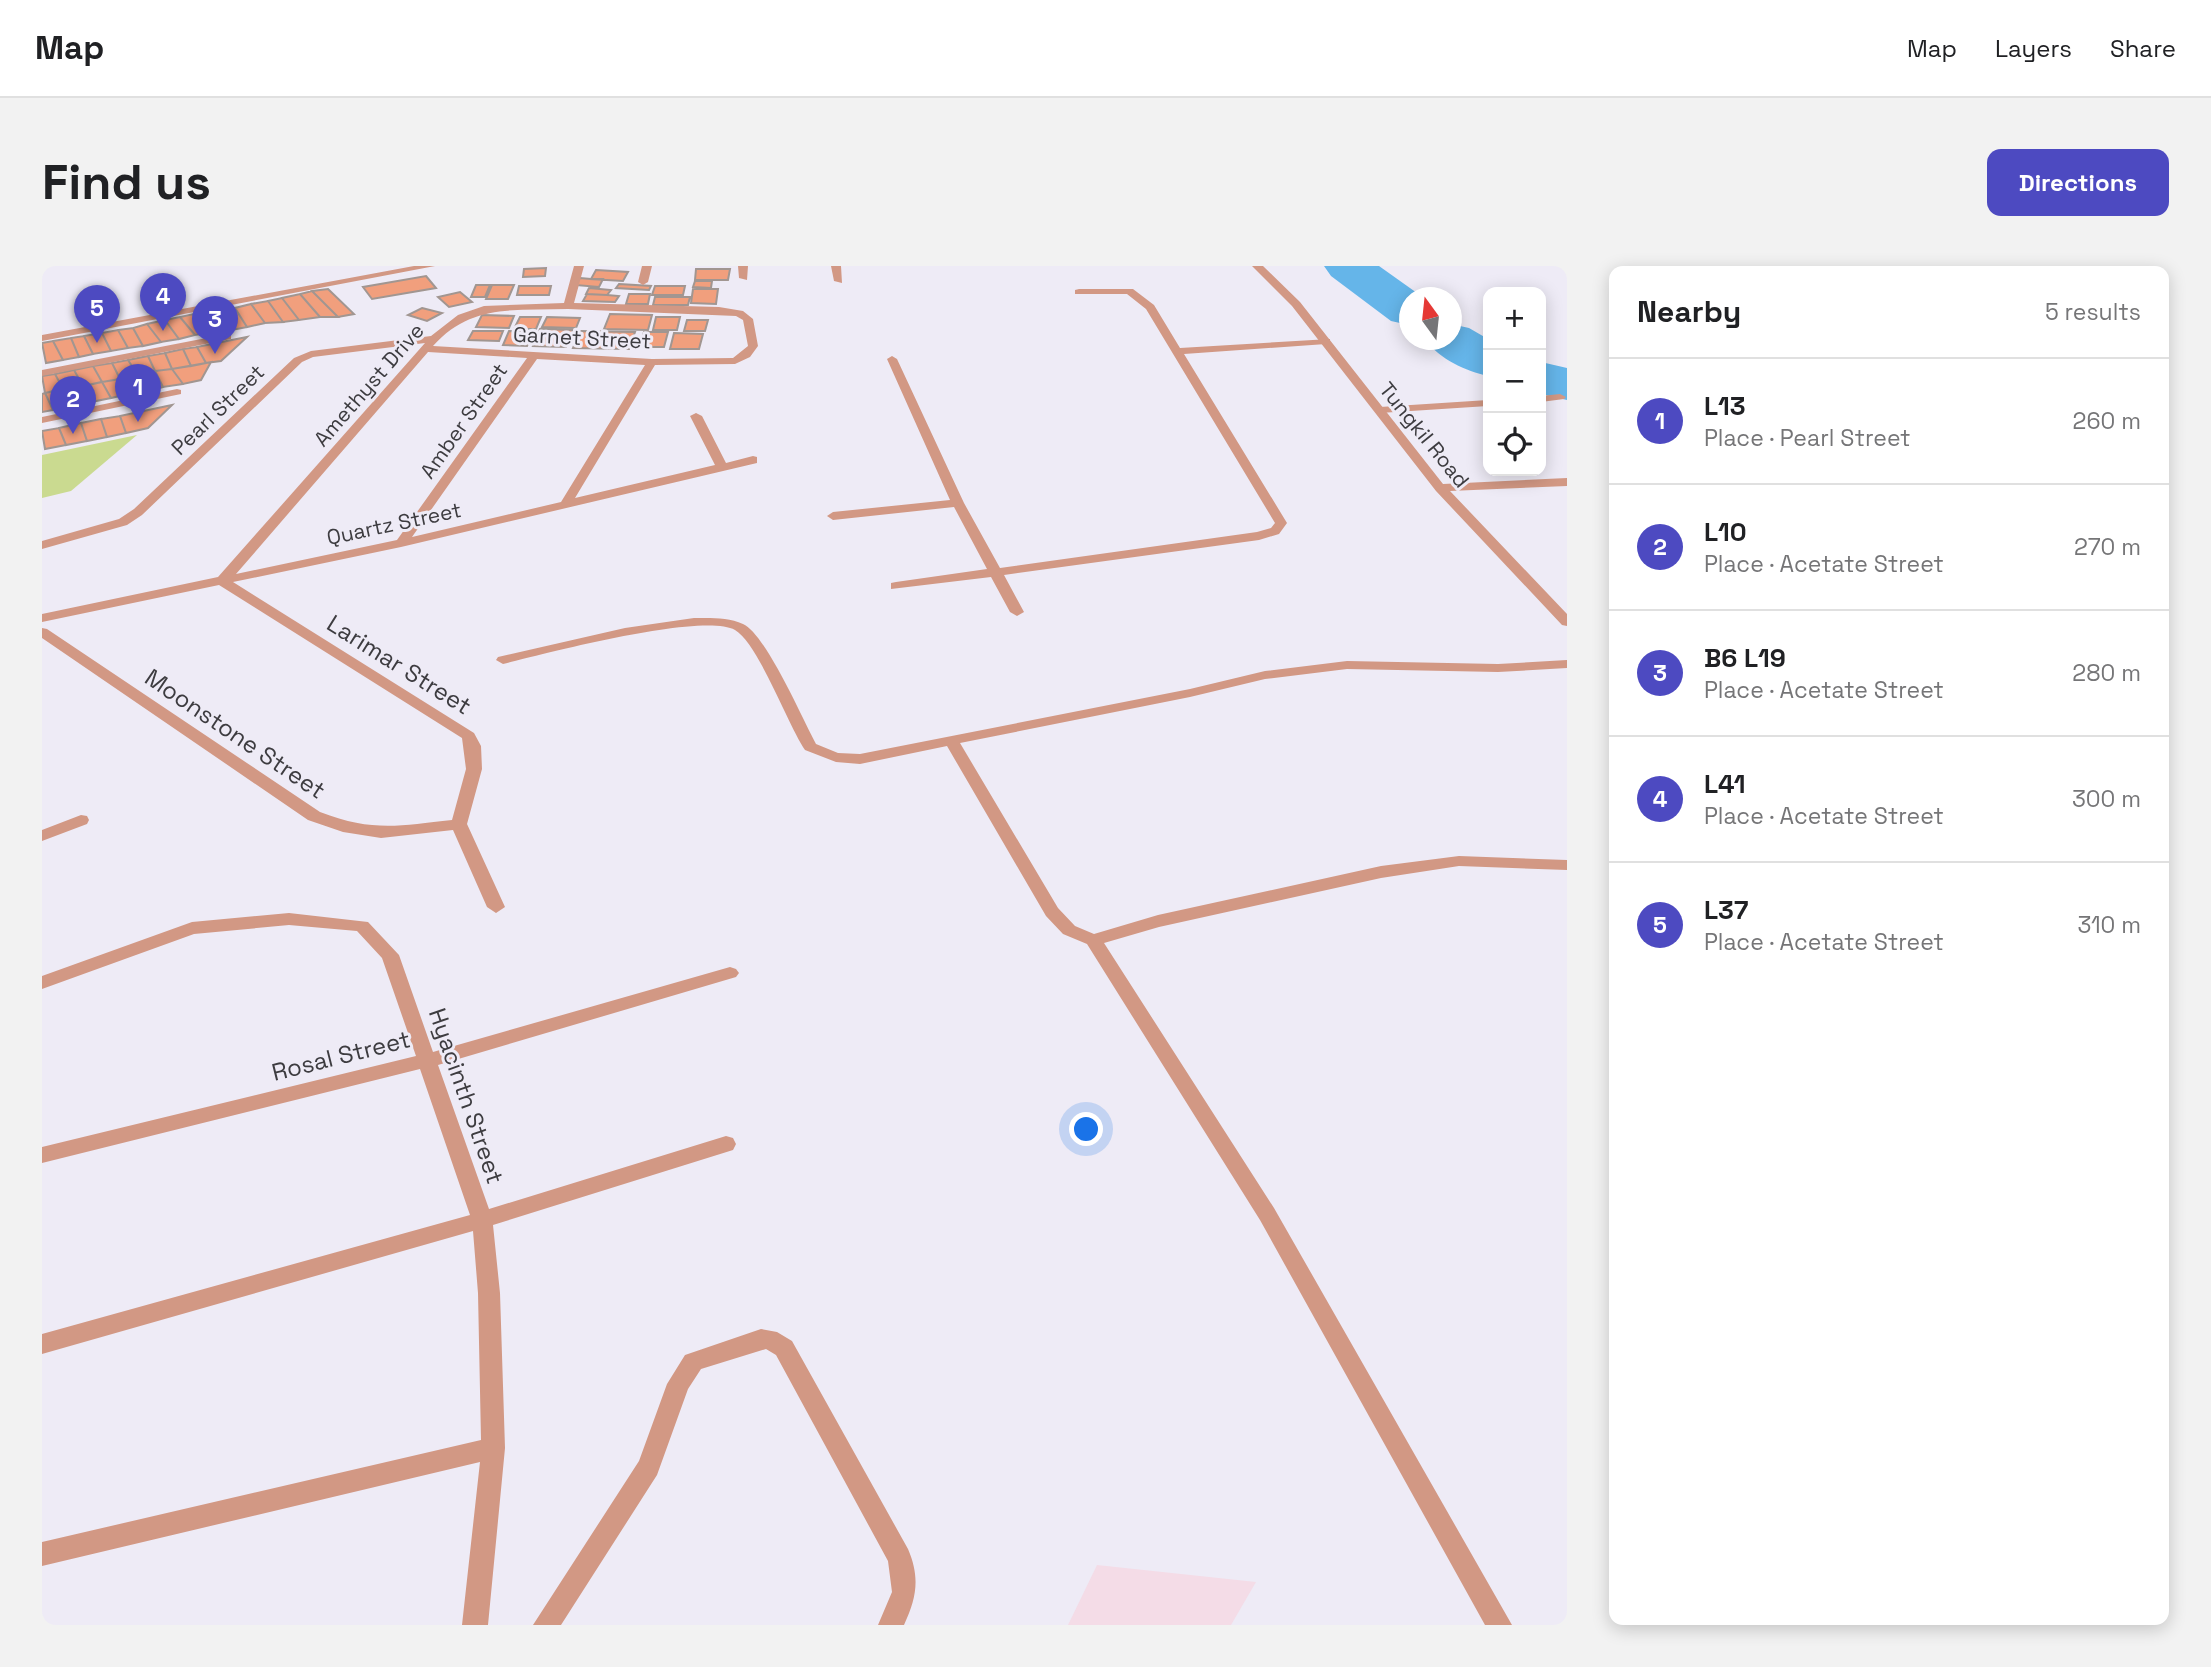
<!DOCTYPE html>
<meta charset="utf-8">
<style>
body{margin:0;font-family:"Space Grotesk",sans-serif;background:#f2f2f2;color:#202124}
.controls{position:absolute;right:21px;top:21px;display:grid;overflow:hidden;border-radius:14px;box-shadow:0 4px 18px #0003}
.controls button{width:63px;height:63px;display:grid;place-items:center;padding:0;border:0;border-bottom:2px solid #e0e0e0;background:#fff;color:#202124;font:35px sans-serif}
.compass{position:absolute;left:1357px;top:21px;width:63px;height:63px;border-radius:50%;background:#fff;box-shadow:0 4px 18px #0003;rotate:345deg}
.you{position:absolute;left:1045px;top:864px;width:24px;height:24px;margin:-18px;border:5px solid #fff;border-radius:50%;background:#1a73e8;box-shadow:0 0 0 10px #1a73e833}
.badge{display:grid;place-items:center;width:46px;height:46px;border-radius:50%;background:#4d4ac1;color:#fff;font-size:23px;font-weight:700}
.pin{position:absolute;translate:-50% -58px;filter:drop-shadow(0 2px 4px #0008)}
.pin::after{content:'';position:absolute;top:37px;width:24px;height:21px;background:inherit;clip-path:polygon(0 0,100% 0,50% 100%)}
.list{margin:0;padding:0;list-style:none}
h2{display:flex;justify-content:space-between;align-items:center;height:91px;margin:0;padding:0 28px;font-size:30px}
h2 small{font-size:23px;font-weight:400;color:#757577}
.list li{display:grid;grid-template-columns:46px 1fr auto;gap:21px;align-items:center;box-sizing:border-box;height:126px;padding:0 28px;border-top:2px solid #e0e0e0}
.list b{display:block;font-size:26px;white-space:nowrap}
.list p{margin:0;font-size:23px;white-space:nowrap;color:#757577}
.list em{font-size:23px;font-style:normal;color:#757577}
.icon{flex:none;width:38px;height:38px;fill:none;stroke:currentColor;stroke-width:2;stroke-linecap:round;stroke-linejoin:round}
.map{position:relative;flex:none;width:1525px;height:1359px;overflow:hidden;border-radius:14px}
header{display:flex;align-items:center;gap:42px;box-sizing:border-box;height:98px;padding:0 35px;background:#fff;border-bottom:2px solid #e0e0e0}
header strong{font-size:33px}
nav{display:flex;gap:38px;margin-inline-start:auto;font-size:24px}
.intro{display:flex;align-items:center;justify-content:space-between;box-sizing:border-box;height:168px;padding:0 42px}
h1{margin:0;font-size:49px}
.button{padding:18px 32px;border-radius:14px;background:#4d4ac1;color:#fff;font-size:24px;font-weight:700}
main{display:flex;gap:42px;padding:0 42px}
aside{flex:1;background:#fff;border-radius:14px;box-shadow:0 4px 18px #0003}
.map>svg:first-child{display:block}
.education{fill:#f4dce7}
.green{fill:#cada90}
.lines{fill:none;stroke-linecap:round;stroke-linejoin:round}
.river{fill:#65b5e9;fill-rule:evenodd}
.building{fill:#f19f7d;stroke:#a19691;stroke-width:2}
.lane{fill:#d29884;fill-rule:evenodd}
.street{fill:#d29884;fill-rule:evenodd}
.labels{text-anchor:middle;stroke-width:6;stroke-linejoin:round;paint-order:stroke}
.far-street-label{font-size:21px;fill:#3d3c40;stroke:#eeebf6}
.street-label{font-size:24px;fill:#3d3c40;stroke:#eeebf6}
</style>
<header>
<strong>Map</strong>
<nav><a>Map</a><a>Layers</a><a>Share</a></nav>
</header>
<div class="intro"><h1>Find us</h1><a class="button">Directions</a></div>
<main>
<div class="map">
<svg width="1525" height="1359" viewBox="0 0 1525 1359">
<rect width="100%" height="100%" fill="#eeebf6"/>
<path class="education" d="M1055 1299 1214 1316 1189 1359H1026Z"/>
<path class="green" d="M95 169 29 225 0 232V189Z"/>
<g class="lines">
<path class="river" d="M1282 0H1337L1382 32H1367V59L1349 55 1289 10Z
M1409 58 1427 62 1446 73V110C1424 105 1397 93 1384 74H1409Z
M1499 96 1525 102V134L1499 128Z"/>
</g>
<path class="building" d="M504 2 503 10 481 11 482 3Z
M654 3H688L686 14H653Z
M554 4 586 6 581 15 549 13Z
M384 10 394 22 330 33 321 21Z
M538 12 549 13H561L557 21 533 19Z
M653 15H670L669 22 651 21Z
M577 18 609 20 607 24 574 22Z
M434 19H448L443 31H429Z
M450 19H472L466 33H444Z
M477 20H509L507 29H475Z
M613 20H643L641 29H610Z
M547 22 569 24 565 29 544 28Z
M286 23 312 48 296 51 270 25Z
M651 23H676L674 38 649 37Z
M270 25 296 51H278L258 28Z
M418 26 430 36 407 41 396 31Z
M258 28 278 51 257 54 240 32Z
M545 28 565 29 577 30 573 36 541 35Z
M587 28H608L606 38H584Z
M613 31H648L646 39H611Z
M240 32 257 54 241 56 226 35Z
M226 35 241 56 223 57 209 38Z
M209 38 223 57 205 61 193 42Z
M193 42 205 61 190 64 175 44Z
M380 42 400 47 385 55 366 49Z
M175 44 190 64 172 66 156 47Z
M156 47 172 66 153 69 138 51Z
M568 48 610 49 606 64 562 63Z
M440 49 472 50 467 62 434 61Z
M138 51 153 69 137 73 123 54Z
M478 51H499L494 63H472Z
M505 51 538 52 534 62 500 61Z
M614 51H638L635 64H611Z
M123 54 137 73 119 76 105 58Z
M645 54H666L663 65H642Z
M105 58 119 76 101 80 91 62Z
M91 62 101 80 86 82 76 64Z
M498 63 531 64 524 81 491 80Z
M76 64 86 82 69 85 60 67Z
M431 65H461L457 75 426 74Z
M467 65 490 66 485 80 461 79Z
M538 65 593 66 587 83 531 82Z
M602 66H626L622 81H597Z
M60 67 69 85 51 88 42 70Z
M632 67 661 68 657 83H628Z
M42 70 51 88 37 91 29 72Z
M205 71 179 95 164 97 155 81Z
M29 72 37 91 21 94 11 75Z
M11 75 21 94 4 97 0 77Z
M155 81 164 97 149 100 141 83Z
M141 83 149 100 130 103 123 87Z
M123 87 130 103 113 105 106 90Z
M106 90 113 105 96 109 86 94Z
M86 94 96 109 78 113 70 97Z
M169 96 159 114 141 118 130 103Z
M70 97 78 113 60 116 51 100Z
M51 100 60 116 41 120 32 104Z
M130 103 141 118 121 121 113 105Z
M32 104 41 120 21 123 13 108Z
M113 105 121 121 105 125 96 109Z
M13 108 21 123 3 127 0 110Z
M96 109 105 125 86 128 78 113Z
M78 113 86 128 69 132 60 116Z
M60 116 69 132 49 136 41 120Z
M41 120 49 136 30 140 21 123Z
M21 123 30 140 11 144 3 127Z
M3 127 11 144 0 146V128Z
M130 139 106 162 84 167 78 150Z
M78 150 84 167 65 171 59 153Z
M59 153 65 171 45 175 39 157Z
M39 157 45 175 24 179 17 162Z
M17 162 24 179 3 183 0 165Z"/>
<g class="lines">
<path class="lane" d="M1037 23H1091L1112 39 1138 82 1288 73V77L1284 78 1142 88 1245 257 1237 268 1217 274 962 309 982 346 975 350 968 346 949 311 849 323V317L854 316 945 303 912 241 791 254 785 250 791 246 908 234 845 93 850 90 855 93 922 237 958 302 1215 266 1229 262 1233 257 1104 43 1085 28H1033V24Z
M1518 128 1524 131 1522 133 1499 136V130Z
M1446 134V140L1338 147 1332 144 1338 141Z"/>
<path class="street" d="M372 0H393L0 75V69Z
M532 0H542L532 37 677 41 701 45 711 53 716 80 708 91 693 98 613 99 533 232 673 199 648 150 654 147 660 150 684 197 711 190 715 191V197L359 281 191 316 432 467 439 480 440 503 425 558 463 641 454 647 445 641 411 564 339 572 301 566 266 554 0 372V362L5 363 278 546C330 566 356 560 410 554L424 503 420 472 177 319 0 356V348L176 311 383 77 271 91 260 96 100 249 85 259 0 283V275L77 253 92 243 252 92 269 85 389 70 416 49 442 40 522 37ZM526 43 694 50 701 54 706 80 691 92 610 93 391 80C429 37 474 45 526 43ZM386 86 485 92 355 274 194 308ZM495 93 603 99 519 236 370 271Z
M600 0H610L606 16 601 19 596 16Z
M696 0H706L705 14 697 12Z
M789 0H799L800 17 792 15Z
M1210 0H1221L1258 36 1401 218 1525 212V220L1408 225 1525 348V360L1520 359 1394 225 1250 40Z
M185 68 189 69V73L0 110V104Z
M135 123 139 124V128L0 157V151Z
M652 352C669 352 686 351 701 358 723 367 761 454 774 478L796 487 818 488 1148 423 1223 405 1305 395 1456 398 1525 394V402L1456 406 1305 403 1223 413 1148 431 918 477 1016 642 1033 660 1052 668 1116 649 1339 600 1417 590 1525 594V604L1417 600 1339 612 1117 661 1062 677 1232 942 1470 1359H1443L1218 954 1045 678 1021 668 1004 650 905 480 818 498 794 496 763 484C746 459 716 377 693 364 660 346 502 388 461 398L454 394 456 391 583 362Z
M39 549 45 550 47 554 45 558 0 575V564Z
M247 647 326 656 357 689 391 786 688 701 694 703 697 707 694 711 396 799 447 943 684 870 691 872 694 878 691 884 451 959 458 1027 463 1182 446 1359H420L438 1196 0 1300V1276L439 1174 436 1027 431 965 0 1088V1068L428 949 378 803 0 897V881L374 790 340 692 315 665 247 659 152 668 0 723V710L150 656Z
M719 1063 735 1066 750 1075 866 1283C878 1311 875 1331 862 1359H836L850 1326 846 1295 734 1089 724 1083 659 1103 646 1123 615 1209 519 1359H491L597 1195 625 1118 643 1089Z"/>
</g>
<g class="labels">
<g class="far-street-label">
<text transform="translate(540 72) rotate(3)" y="7">Garnet Street</text>
<text transform="translate(327 119) rotate(-49)" y="7">Amethyst Drive</text>
<text transform="translate(176 144) rotate(-44)" y="7">Pearl Street</text>
<text transform="translate(422 155) rotate(-55)" y="7">Amber Street</text>
<text transform="translate(1382 169) rotate(51)" y="7">Tungkil Road</text>
<text transform="translate(352 258) rotate(-12)" y="7">Quartz Street</text>
</g>
<g class="street-label">
<text transform="translate(357 399) rotate(32)" y="8">Larimar Street</text>
<text transform="translate(193 468) rotate(34)" y="8">Moonstone Street</text>
<text transform="translate(299 790) rotate(-14)" y="8">Rosal Street</text>
<text transform="translate(424 830) rotate(71)" y="8">Hyacinth Street</text>
</g>
</g>
</svg>
<div class="controls">
<button>+</button>
<button>−</button>
<button><svg class="icon" aria-label="locate" viewBox="0 0 24 24"><circle cx="12" cy="12" r="6"/><path d="M12 2v4M12 18v4M2 12h4M18 12h4"/></svg></button>
</div>
<svg class="compass" viewBox="-18 -18 36 36"><path d="M0-13l5 13h-10z" fill="#e53935"/><path d="M0 13l5-13h-10z" fill="#757577"/></svg>
<div class="you"></div>
<div class="pin badge" style="left:96px;top:156px">1</div>
<div class="pin badge" style="left:31px;top:168px">2</div>
<div class="pin badge" style="left:173px;top:88px">3</div>
<div class="pin badge" style="left:121px;top:65px">4</div>
<div class="pin badge" style="left:55px;top:77px">5</div>
</div>
<aside>
<h2>Nearby<small>5 results</small></h2>
<ul class="list">
<li><span class="badge">1</span><div><b>L13</b><p>Place · Pearl Street</p></div><em>260 m</em></li>
<li><span class="badge">2</span><div><b>L10</b><p>Place · Acetate Street</p></div><em>270 m</em></li>
<li><span class="badge">3</span><div><b>B6 L19</b><p>Place · Acetate Street</p></div><em>280 m</em></li>
<li><span class="badge">4</span><div><b>L41</b><p>Place · Acetate Street</p></div><em>300 m</em></li>
<li><span class="badge">5</span><div><b>L37</b><p>Place · Acetate Street</p></div><em>310 m</em></li>
</ul>
</aside>
</main>
